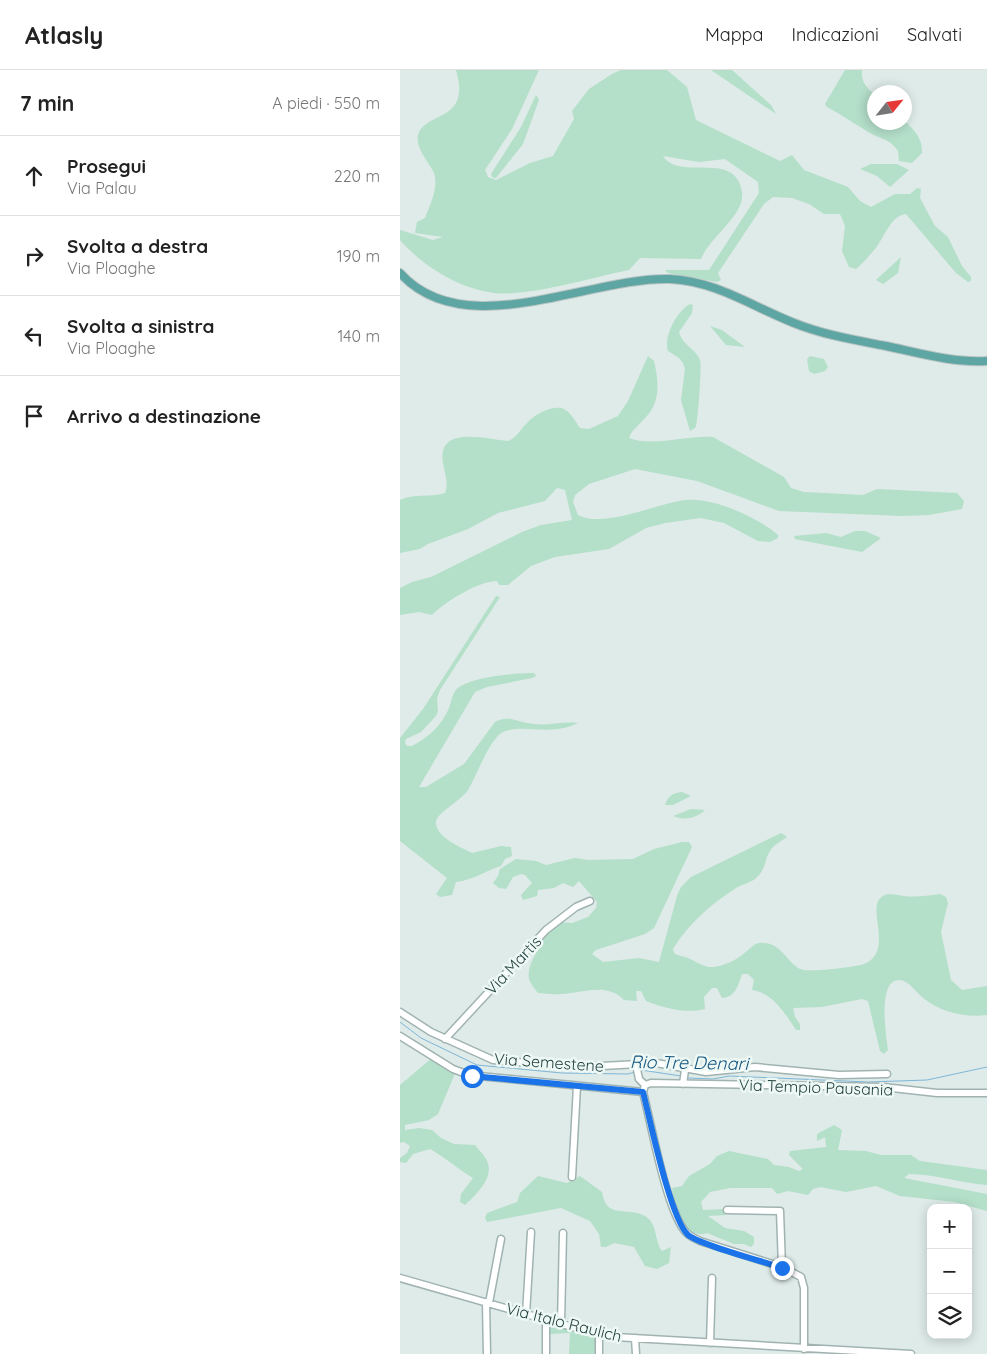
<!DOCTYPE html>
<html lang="it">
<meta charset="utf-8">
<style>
body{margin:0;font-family:Quicksand,sans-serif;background:#f2f2f2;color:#222}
.controls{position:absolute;right:15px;bottom:15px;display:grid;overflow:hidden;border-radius:10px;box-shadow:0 2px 12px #0003}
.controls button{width:45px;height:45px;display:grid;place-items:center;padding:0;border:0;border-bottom:1px solid #e0e0e0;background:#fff;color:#222;font:25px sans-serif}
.compass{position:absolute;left:467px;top:15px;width:45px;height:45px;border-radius:50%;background:#fff;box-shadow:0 2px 12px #0003;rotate:60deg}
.stop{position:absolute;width:15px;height:15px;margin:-11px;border:4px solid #1a73e8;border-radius:50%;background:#fff}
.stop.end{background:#1a73e8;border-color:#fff;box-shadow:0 1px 5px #0008}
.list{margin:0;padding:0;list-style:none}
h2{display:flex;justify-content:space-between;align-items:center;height:65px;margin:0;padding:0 20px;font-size:21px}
h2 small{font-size:16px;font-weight:400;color:#767676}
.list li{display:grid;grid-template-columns:32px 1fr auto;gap:15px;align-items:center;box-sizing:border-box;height:80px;padding:0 20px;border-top:1px solid #e0e0e0}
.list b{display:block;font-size:19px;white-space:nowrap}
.list p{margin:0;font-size:16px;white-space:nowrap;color:#767676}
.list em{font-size:16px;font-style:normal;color:#767676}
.icon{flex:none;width:28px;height:28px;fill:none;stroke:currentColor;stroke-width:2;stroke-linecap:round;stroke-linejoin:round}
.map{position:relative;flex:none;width:587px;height:1284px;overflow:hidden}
header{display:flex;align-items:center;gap:30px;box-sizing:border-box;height:70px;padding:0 25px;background:#fff;border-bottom:1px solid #e0e0e0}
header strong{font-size:24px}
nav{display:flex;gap:28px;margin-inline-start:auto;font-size:18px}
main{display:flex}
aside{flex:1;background:#fff}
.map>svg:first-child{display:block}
.green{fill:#b4dfc9}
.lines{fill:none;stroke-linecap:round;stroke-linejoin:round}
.stream{stroke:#7fb6d7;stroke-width:1}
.minor-casing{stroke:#a0b3b1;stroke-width:9}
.major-casing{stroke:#bbc5c4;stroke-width:10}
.minor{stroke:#fff;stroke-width:6}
.major{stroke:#5da6a3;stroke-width:8}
.route{stroke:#1a73e8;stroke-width:6}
.labels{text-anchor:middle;stroke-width:5;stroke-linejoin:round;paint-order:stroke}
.street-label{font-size:16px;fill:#1d3d3b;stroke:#eef8f5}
.water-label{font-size:18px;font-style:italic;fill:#12547e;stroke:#eef8f5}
</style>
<header>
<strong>Atlasly</strong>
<nav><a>Mappa</a><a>Indicazioni</a><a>Salvati</a></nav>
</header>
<main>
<aside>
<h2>7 min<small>A piedi · 550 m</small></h2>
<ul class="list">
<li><svg class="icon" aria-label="ahead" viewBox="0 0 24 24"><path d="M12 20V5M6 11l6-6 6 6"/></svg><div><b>Prosegui</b><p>Via Palau</p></div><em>220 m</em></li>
<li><svg class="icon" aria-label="right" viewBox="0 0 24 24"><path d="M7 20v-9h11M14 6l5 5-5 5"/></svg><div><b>Svolta a destra</b><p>Via Ploaghe</p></div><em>190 m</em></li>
<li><svg class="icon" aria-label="left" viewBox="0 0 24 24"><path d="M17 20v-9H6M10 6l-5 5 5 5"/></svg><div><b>Svolta a sinistra</b><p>Via Ploaghe</p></div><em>140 m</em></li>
<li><svg class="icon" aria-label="arrive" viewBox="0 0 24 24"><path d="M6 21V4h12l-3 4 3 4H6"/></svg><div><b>Arrivo a destinazione</b></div></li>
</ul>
</aside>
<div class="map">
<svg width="587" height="1284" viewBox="0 0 587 1284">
<rect width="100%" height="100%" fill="#deebe8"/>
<path class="green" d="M56 0H139L112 59 85 100 88 107 96 110 130 93 153 86 174 49 172 41 189 19 212 4 221 0H267L287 17 296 50 380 91 392 85 404 100 448 117 460 131 471 137 495 124H510L517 118 521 119 520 128 535 156 548 167 562 196 571 207V211L568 212 556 203 506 144C491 145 484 168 475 179 469 186 463 193 456 199L449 197 442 181 445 156 440 144H424L409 134 392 128 373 127 364 134 318 203 321 210 317 212 268 203 265 200H309L359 123 358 112 325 89 299 92 263 86C279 112 336 79 342 122 345 146 310 166 301 189L240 188 229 200C194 207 128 227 94 223 58 218 24 197 0 170V160L33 170 43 167 15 163 17 152 25 148C30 135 39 117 34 103 29 92 15 78 18 65 24 41 72 53 56 0Z
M311 0H332L371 35 376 44Z
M445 0H462C461 12 466 17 474 24V52L505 51C514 60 523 69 522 83L512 93 499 91 498 81C491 70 482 69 472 64 456 55 444 46 427 37L425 34Z
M136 25 139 30 123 74 96 108H93L91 104 121 57Z
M471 94H497L509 100 490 117 477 106 460 99Z
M501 187 498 203 483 214 476 210Z
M290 234 293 235 292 243 279 262C282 275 296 279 300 290 302 294 298 349 296 356 295 359 293 359 290 361L281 330 285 299 283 293 279 288 268 281C263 267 277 241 290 234Z
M310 256 322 260 345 277 326 275Z
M248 286 254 291C259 313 261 334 243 350 238 356 231 361 229 368 251 377 289 365 313 367L384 407 391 418 404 422 463 425 477 419 557 423 564 431 562 439 529 445 503 446 379 441 297 411 235 399 189 414 175 425 173 432 178 445C205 459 257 433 286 430 313 427 359 448 378 465V468L370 472 358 471 324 453 301 448 265 453 246 458 209 479 155 487 131 496 108 515H99L97 511C78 511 45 532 32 545L19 542 0 545V518L12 512 31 507 122 462 141 455 172 450 165 420 157 418 145 431 98 443 68 459 28 474 20 479 0 483V430C13 423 31 428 45 423 49 413 45 404 43 393 37 355 84 369 108 371 117 368 121 358 128 352 135 344 154 334 164 339 171 343 176 352 180 358L189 359 218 346 228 331Z
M410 286 424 289 428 297 425 301 414 304 409 301 407 289Z
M455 461H465L481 468 462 482 395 469 394 466 426 463 441 467Z
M96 526 100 527 40 620 37 628 38 641 36 646 21 662 6 669 5 673 7 676H12C28 668 42 655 49 638 51 633 52 625 56 620 68 607 116 603 134 603L136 606 132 608 87 617 75 622 19 717H26L64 694 95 652C109 644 119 653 134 654 148 656 163 651 178 653 150 667 124 653 103 662 90 668 76 707 68 720 61 731 37 742 36 752 35 767 62 778 72 783L101 776 111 777 112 786 105 789 101 796C85 801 73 810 56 812L52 825 40 827 36 824 47 808 0 771V668L23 639Z
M282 722 291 726 273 735H265C268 726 272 723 282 722Z
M291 739 305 740C296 748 285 751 273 746Z
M381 763 387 767C382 771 373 775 370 781 364 790 367 798 356 808 351 813 342 814 336 818 311 834 288 854 273 879L274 883C278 886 283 886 288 888 295 891 302 896 309 897 321 898 339 889 347 881 352 877 356 872 363 873 381 873 386 891 400 899 407 903 456 897 464 894 496 880 464 837 483 826 488 823 493 825 498 825 513 828 525 826 540 824L546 827 548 833 541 862 551 910 562 920 587 916V945C564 948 540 942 522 927 515 921 509 911 500 910 477 908 486 966 488 980L484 984 480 981 468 931 462 929 422 937 393 938 395 947 400 954V960H396C385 943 373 923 352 920L354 910 348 904H342C338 915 336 927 322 928L317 918H312L304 927 305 939C284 944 265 938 246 931L241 921H236L237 931 224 930C207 912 183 923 161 924 153 925 145 923 138 923 135 919 130 913 129 909 126 893 144 874 147 859L157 852 172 853 188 847 196 838 197 832 179 811 173 817 163 813 154 818 138 820 137 826 123 830 121 825 132 813 125 805 121 804 113 807 106 819 99 818 93 813 98 806 100 799 116 789 136 791 146 795 175 788 188 790 233 789 254 779 282 772H289L292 777 254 858 245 864 196 880 192 884 203 892 239 888 259 892 277 826 281 817 291 807Z
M32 988 56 1001 38 1044 29 1050 5 1055V1060L19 1058 32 1060 41 1068 54 1074 75 1075C79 1080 85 1086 87 1091 95 1108 75 1125 65 1135L60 1132 61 1124 73 1108C58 1099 46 1088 30 1079L13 1084 6 1093 0 1092V1088L7 1083 10 1076 4 1072 0 1073V1015Z
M434 1055 442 1060 438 1080 466 1081 481 1085H511L520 1091 587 1100V1115C560 1113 536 1104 509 1104L504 1108 587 1124V1141L554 1132 500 1126 476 1116 446 1122 420 1117 413 1119 408 1125 388 1121 377 1124 372 1118H330L310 1122 301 1132 303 1140 325 1139 326 1145 308 1146 325 1158 344 1161 354 1167V1174L351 1177 344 1174H334L307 1163C284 1171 274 1137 272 1118L282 1116 289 1106 310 1094 317 1086 329 1081 368 1089 374 1095 389 1097 399 1101 403 1099 389 1085 390 1081 426 1077 425 1067 417 1071V1064Z
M138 1106 167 1113 180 1106 202 1122C206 1150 227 1136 245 1146 258 1154 254 1170 262 1181L271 1177 269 1193 257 1199 245 1196 234 1177 214 1173 206 1177H201L199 1164 190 1151 161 1138 87 1152 85 1148 87 1143 117 1132 120 1123Z
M153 1254 197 1265 198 1284H169L170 1263 150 1264V1256Z"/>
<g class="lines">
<path class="stream" d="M0 952 21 968 77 995 162 1003 228 1004 235 1002
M241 1000 281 1006
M288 1008 313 1009 329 1006 468 1012 527 1010 587 997"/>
<defs>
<path id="minor" d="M0 942 31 962 93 990 184 997 256 993 306 1002 355 997 439 1005 487 1004
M0 966 53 999 69 1005 243 1022
M45 969 146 860 176 837 190 831
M236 995 239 1009 245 1015
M283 1014 285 1000
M245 1015 243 1022C252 1057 265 1133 284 1160 288 1166 294 1168 300 1171L382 1197 401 1207 404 1218V1279
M245 1015 251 1013 483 1017 537 1023H587
M172 1107 177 1016
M327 1140 380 1141 382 1197
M0 1208 161 1254 215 1267 511 1284
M86 1232 87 1284
M89 1233 101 1169
M126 1244 131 1162
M146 1250V1284
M161 1254 163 1163
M199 1263V1284
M235 1268 236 1284
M310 1273 312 1208"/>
<path id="major" d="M0 203C64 275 191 206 270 209 316 211 353 237 394 253 424 265 455 270 486 276 519 283 553 293 587 291"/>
</defs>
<use href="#minor" class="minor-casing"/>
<use href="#major" class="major-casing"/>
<use href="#minor" class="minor"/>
<use href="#major" class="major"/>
</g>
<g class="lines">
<path class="route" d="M72 1006 243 1022C250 1049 270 1148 288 1165 300 1175 363 1191 382 1198"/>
</g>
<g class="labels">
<g class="street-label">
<text transform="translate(113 895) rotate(-47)" y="6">Via Martis</text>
<text transform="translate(149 992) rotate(4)" y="6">Via Semestene</text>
<text transform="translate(416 1017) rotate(2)" y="6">Via Tempio Pausania</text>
<text transform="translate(164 1252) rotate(14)" y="6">Via Italo Raulich</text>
</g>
<g class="water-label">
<text transform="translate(289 993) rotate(1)" y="6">Rio Tre Denari</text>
</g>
</g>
</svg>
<div class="controls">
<button>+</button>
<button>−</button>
<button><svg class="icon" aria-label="layers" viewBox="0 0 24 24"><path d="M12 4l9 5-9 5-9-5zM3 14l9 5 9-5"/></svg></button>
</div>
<svg class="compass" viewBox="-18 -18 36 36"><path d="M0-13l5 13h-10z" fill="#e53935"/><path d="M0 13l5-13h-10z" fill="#767676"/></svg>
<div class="stop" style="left:72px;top:1006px"></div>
<div class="stop end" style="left:382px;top:1198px"></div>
</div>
</main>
